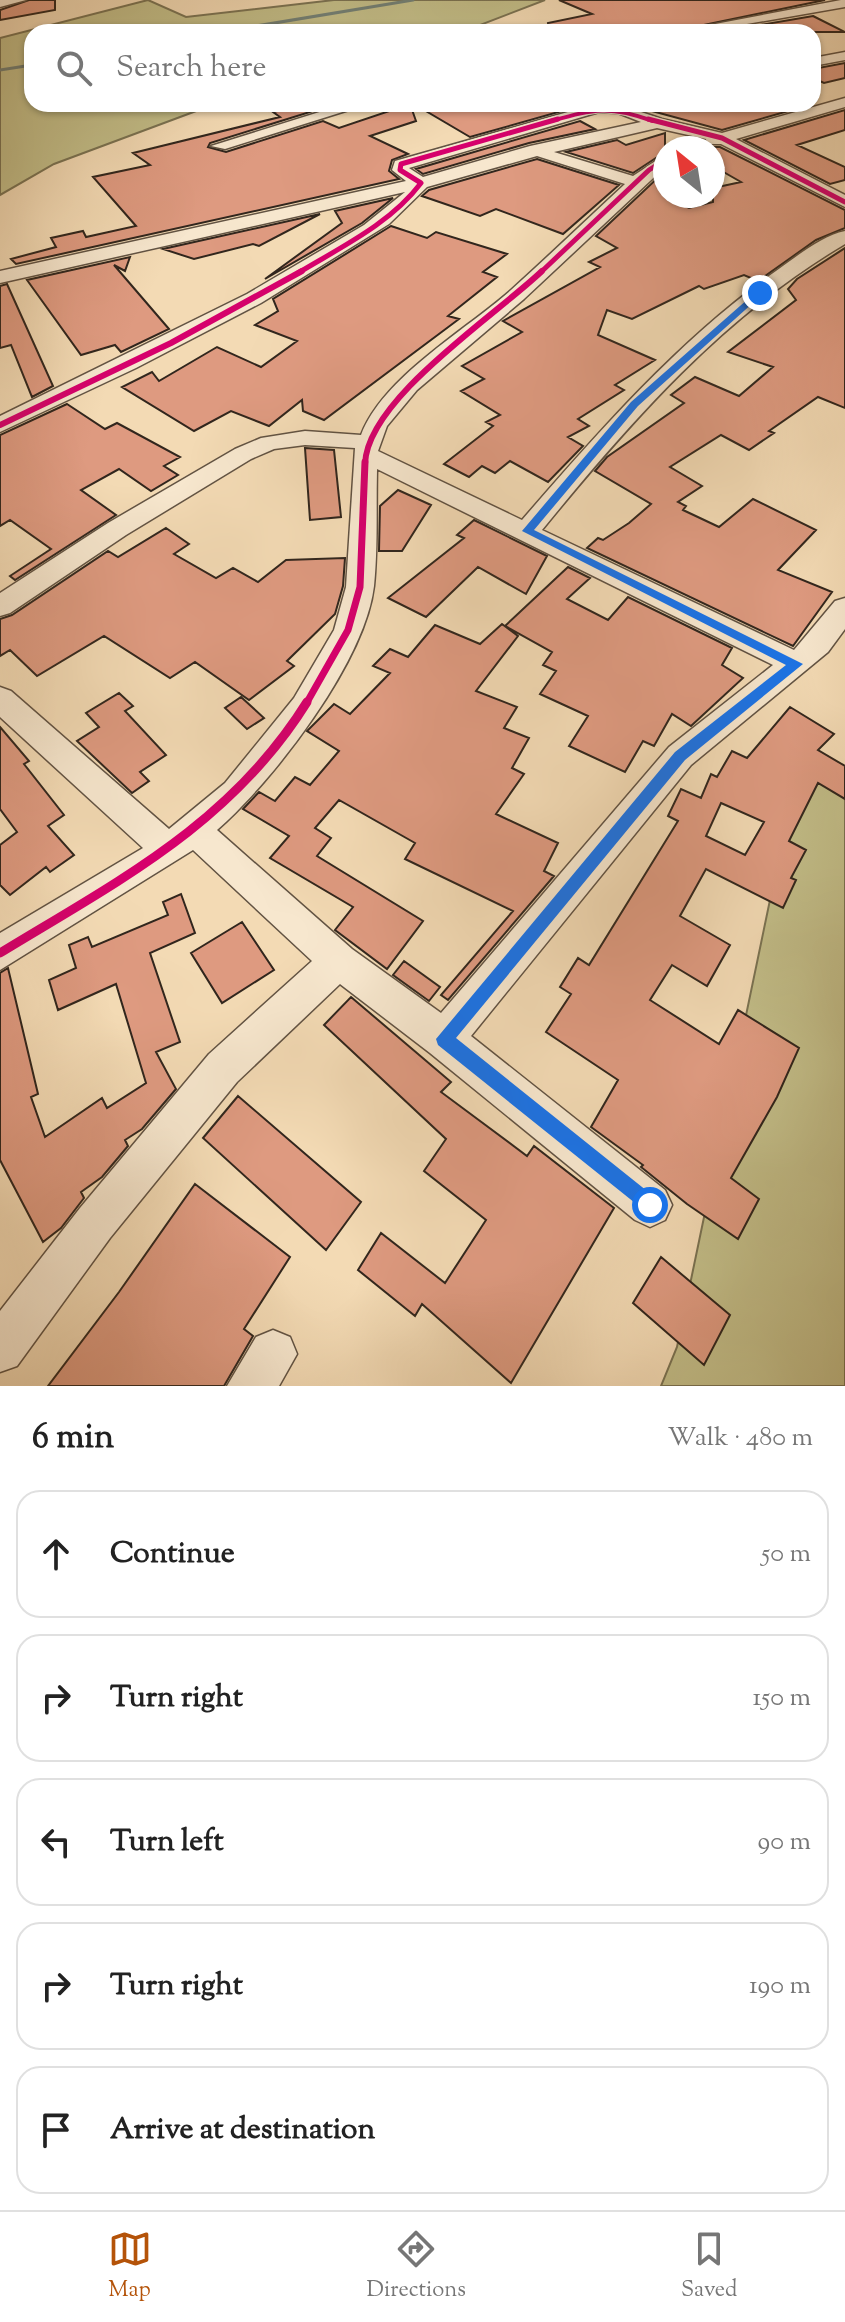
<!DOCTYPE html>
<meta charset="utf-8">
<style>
body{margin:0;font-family:"Sorts Mill Goudy",serif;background:#f6f6f6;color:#222}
.compass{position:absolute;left:653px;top:136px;width:72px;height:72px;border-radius:50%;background:#fff;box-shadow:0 2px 6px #0004;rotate:330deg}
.stop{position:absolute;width:24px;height:24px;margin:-18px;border:6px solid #1a73e8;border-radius:50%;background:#fff}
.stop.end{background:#1a73e8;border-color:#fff;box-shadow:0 2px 8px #0008}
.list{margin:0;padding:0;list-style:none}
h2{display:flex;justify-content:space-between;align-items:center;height:104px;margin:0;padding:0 32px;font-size:34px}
h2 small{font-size:26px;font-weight:400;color:#767676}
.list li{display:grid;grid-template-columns:52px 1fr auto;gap:24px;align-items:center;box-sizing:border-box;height:128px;margin:0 16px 16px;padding:0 16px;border:2px solid #e0e0e0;border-radius:24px}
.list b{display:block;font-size:30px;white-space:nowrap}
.list em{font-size:26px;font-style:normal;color:#767676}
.icon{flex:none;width:44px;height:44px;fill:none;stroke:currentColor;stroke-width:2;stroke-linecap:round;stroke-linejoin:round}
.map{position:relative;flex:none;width:845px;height:1386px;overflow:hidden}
.search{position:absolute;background:#fff;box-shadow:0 2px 6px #0004;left:24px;right:24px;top:24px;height:88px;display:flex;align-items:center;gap:20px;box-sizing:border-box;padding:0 28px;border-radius:24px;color:#767676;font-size:30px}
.sheet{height:824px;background:#fff}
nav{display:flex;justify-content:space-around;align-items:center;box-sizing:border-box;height:112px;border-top:2px solid #e0e0e0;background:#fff;font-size:22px;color:#767676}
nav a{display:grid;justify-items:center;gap:4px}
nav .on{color:#b45309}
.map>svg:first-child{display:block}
.green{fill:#c2bd88;stroke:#7a7252;stroke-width:2}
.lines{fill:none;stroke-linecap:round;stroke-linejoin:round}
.stream{stroke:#717f75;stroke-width:3}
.building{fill:#de9a80;stroke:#31261d;stroke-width:2;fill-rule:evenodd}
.minor-casing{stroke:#625343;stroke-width:3}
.minor{fill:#f7e7ce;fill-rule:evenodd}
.cycleway-far4-casing{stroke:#f7e7ce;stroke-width:6}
.cycleway-far3-casing{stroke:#f7e7ce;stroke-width:8}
.cycleway-far2-casing{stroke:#f7e7ce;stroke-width:10}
.cycleway-far1-casing{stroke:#f7e7ce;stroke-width:11}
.cycleway-casing{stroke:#f7e7ce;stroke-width:14}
.cycleway-far4{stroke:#d6006c;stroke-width:4}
.cycleway-far3{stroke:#d6006c;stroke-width:5}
.cycleway-far2{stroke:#d6006c;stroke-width:6}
.cycleway-far1{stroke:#d6006c;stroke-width:7}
.cycleway{stroke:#d6006c;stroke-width:9}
.route{fill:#1a73e8}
</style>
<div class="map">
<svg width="845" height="1386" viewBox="0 0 845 1386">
<rect width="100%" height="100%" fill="#f3dab4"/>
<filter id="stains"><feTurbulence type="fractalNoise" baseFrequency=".0025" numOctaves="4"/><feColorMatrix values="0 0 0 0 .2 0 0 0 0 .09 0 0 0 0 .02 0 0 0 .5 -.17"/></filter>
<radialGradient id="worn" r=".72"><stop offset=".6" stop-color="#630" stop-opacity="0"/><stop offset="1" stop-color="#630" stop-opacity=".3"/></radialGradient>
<path class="green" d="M148 0 186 17 334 0H545L462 32H32V104H215L54 164 0 195V38Z
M796 775H845V1386H661L677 1347Z"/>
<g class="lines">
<path class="stream" d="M220 32 413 0
M0 70 32 65"/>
</g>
<path class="building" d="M29 0H55V10L0 20V10Z
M559 0H825L670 32H549L548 23 592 14Z
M813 16 845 32H719Z
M845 63V78L824 83 813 78V69Z
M410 104 416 121 370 136 408 154 392 160 389 171 399 179 16 264 11 259 56 247 51 238 83 231 86 237 136 226 93 177 150 165 133 153 280 117 273 112 301 106 310 112 210 143 208 147 226 152 323 121 339 128Z
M414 104H550L562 111 470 137Z
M626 104H813L722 130Z
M845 110V130L797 145 845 167V180L830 184 744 140Z
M580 121 595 129 529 143 423 174 416 169Z
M665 133V152L633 173 566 152 617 140 626 145Z
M713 147H720L845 210V228L816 240 758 281 744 275 704 289 699 286 632 319 607 310 598 335 655 360 615 385 624 390 578 419 589 426 568 437 583 446 548 482 510 461 495 473 482 466 469 477 444 464 493 426 486 422 500 415 461 391 484 379 462 366 522 332 503 321 600 267 589 262 617 248 596 236 665 171V196L689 208 713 202V188L741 182 713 166Z
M537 159 619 185 563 234 496 209 480 216 422 196 429 190Z
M393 198 362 223 265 279 342 223 335 211Z
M320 214 259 246 253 244 194 259 163 249Z
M391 226 427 238 436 232 507 254 483 272 497 277 448 316 459 319 324 420 303 411 302 400 269 426 231 411 194 431 122 387 152 372 159 381 217 347 261 367 297 341 255 325 278 311 273 299Z
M845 248V408L818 397 769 431 774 433 749 450 721 435 670 467 702 486 678 502 686 506 683 510 719 527 753 499 816 530 778 570 832 592 793 646 587 548 598 538 603 540 629 523 651 504 595 471 607 457 684 403 671 395 695 377 739 396 773 367 728 352 796 300 788 289 797 279Z
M130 257 125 271 114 265 169 329 121 352 115 345 81 355 27 280Z
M7 284 53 386 32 397 11 345 0 348V286Z
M67 404 105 429 117 423 180 457 164 466 178 475 151 491 119 469 81 490 116 515 15 580 10 576 51 549 10 520 0 526V435Z
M305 448 334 450 341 517 310 520Z
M398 490 431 505 402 551H379L380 506Z
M474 520 547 556 526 594 478 567 426 617 388 598 464 538 457 535Z
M166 528 189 544 174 554 216 578 233 568 258 582 286 560 345 558 343 586 335 614 287 661 294 666 249 700 195 662 170 678 104 636 37 676 10 650 0 656V619L12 615 108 551 118 557Z
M568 567 590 578 567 599 608 620 628 597 732 648 722 665 743 678 691 726 672 714 654 746 643 741 625 772 569 746 588 716 540 694 556 671 543 665 552 652 505 626Z
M502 624 518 636 476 691 517 707 504 728 529 738 512 768 524 774 496 814 558 843 544 871 554 876 448 1000 441 995 513 911 405 859 415 843 339 800 315 828 331 838 317 856 423 921 387 969 335 930 353 907 270 858 289 836 243 809 259 792 275 801 295 777 310 785 339 751 307 731 334 704 350 714 390 673 373 666 390 649 408 657 435 625 480 644Z
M119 693 133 706 125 711 166 755 140 772 149 781 132 793 77 741 99 727 86 713Z
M241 697 264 718 247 729 225 708Z
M790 707 834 734 818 750 845 766V799L818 783 789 841 806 850 791 878 796 880 783 908 706 869 680 916 730 945 707 986 672 965 650 1000 719 1044 738 1010 799 1048 777 1097 731 1178 759 1199 738 1239 687 1204 641 1167 643 1165 591 1127 618 1080 546 1032 571 994 560 987 578 958 589 965 678 821 668 816 681 789 701 798 711 774 717 777 732 751 747 758ZM721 803 764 822 745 855 706 836Z
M0 727 29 761 24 764 64 815 48 826 74 855 50 872 46 867 10 895 0 885V845L17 832 0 809Z
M181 894 195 933 150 953 180 1042 156 1052 176 1089 142 1129 125 1140 128 1146 102 1177 81 1192 84 1198 61 1228 43 1242 0 1160V973L8 968 38 1094 31 1097 45 1137 102 1098 107 1108 146 1083 116 984 58 1010 49 980 76 968 69 945 88 937 92 947 168 915 163 902Z
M242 922 274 970 222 1003 191 953Z
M404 961 440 987 429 1001 393 975Z
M351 997 451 1082 441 1092 527 1156 534 1146 614 1208 511 1383 422 1304 415 1316 358 1270 381 1233 445 1283 486 1220 424 1171 446 1139 324 1025Z
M238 1096 361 1202 326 1250 203 1138Z
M195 1184 290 1257 244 1329 253 1336 224 1386H48L119 1292Z
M661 1257 730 1315 704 1365 633 1303Z"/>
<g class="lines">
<defs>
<path id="minor" d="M0 0H26L0 7Z
M841 0H845V7L701 32H673Z
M845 52V60L813 66V58Z
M845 98V107L736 139 845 195V207L721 144H707L706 139 657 128 554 152 633 176 665 155V167L524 299 417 390 387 426 378 451 522 520C600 430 679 340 776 271 796 257 821 236 845 231V244C723 316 631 421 542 530L794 650 835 601 845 598V629L828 652 691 765 471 1036 665 1190 672 1205 665 1220 650 1227 635 1220 430 1053 340 984 237 1082 110 1238 17 1366 0 1372V1311L80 1208 209 1054 312 961 193 850 0 970V933L143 848 0 717V687L11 691 169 829 225 783 294 698 334 630 346 587 355 448 305 445 274 449 251 459 126 535 10 613 0 616V593L108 523 235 449 261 438 305 431 361 435C383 377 466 330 511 290 550 255 587 219 625 184L537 156 427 187 389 224 261 303 136 368 0 432V416L247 294 364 225 405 192 0 283V271L406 181 392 170 395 161 596 104 620 105 662 119 722 133ZM599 112 618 113 641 122 530 146 423 177 409 168ZM377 469 773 665 669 747 441 1013 352 949 217 830C274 780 365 662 374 586 378 548 376 507 377 469Z
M345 104H368L225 149 211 146Z
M273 1330 290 1337 297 1354 279 1386H227L256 1337Z"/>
</defs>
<use href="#minor" class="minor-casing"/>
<use href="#minor" class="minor"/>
<defs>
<path id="cycleway-far4" d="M551 121C595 109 609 105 653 121"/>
<path id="cycleway-far3" d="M648 119 722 138 845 202
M298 273C341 247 390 224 421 183L400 170 401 164 558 119
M540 273 649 170 665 160"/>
<path id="cycleway-far2" d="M0 425 171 343 302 271
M365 464C367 399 495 316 542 271"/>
<path id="cycleway-far1" d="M306 704 348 630 360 587 365 462"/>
<path id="cycleway" d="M0 953C118 881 231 824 307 702"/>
</defs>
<use href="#cycleway-far4" class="cycleway-far4-casing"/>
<use href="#cycleway-far3" class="cycleway-far3-casing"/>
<use href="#cycleway-far2" class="cycleway-far2-casing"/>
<use href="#cycleway-far1" class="cycleway-far1-casing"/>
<use href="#cycleway" class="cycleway-casing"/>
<use href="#cycleway-far4" class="cycleway-far4"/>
<use href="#cycleway-far3" class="cycleway-far3"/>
<use href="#cycleway-far2" class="cycleway-far2"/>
<use href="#cycleway-far1" class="cycleway-far1"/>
<use href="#cycleway" class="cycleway"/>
</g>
<path class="route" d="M757 291 764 293 638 406 534 530 803 664 685 760 456 1038 657 1199V1212L650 1215 438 1045 436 1039 675 752 786 665 522 531 631 402Z"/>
<rect width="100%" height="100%" filter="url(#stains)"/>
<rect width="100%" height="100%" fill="url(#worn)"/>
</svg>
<svg class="compass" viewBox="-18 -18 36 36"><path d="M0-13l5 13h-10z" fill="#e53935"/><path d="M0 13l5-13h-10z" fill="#767676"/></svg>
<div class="stop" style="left:650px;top:1205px"></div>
<div class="stop end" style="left:760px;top:293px"></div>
<div class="search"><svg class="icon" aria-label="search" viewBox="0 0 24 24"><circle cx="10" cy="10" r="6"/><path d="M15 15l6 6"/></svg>Search here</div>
</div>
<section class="sheet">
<h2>6 min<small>Walk · 480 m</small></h2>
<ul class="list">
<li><svg class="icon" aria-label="ahead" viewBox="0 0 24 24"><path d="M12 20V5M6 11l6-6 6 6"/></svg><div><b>Continue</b></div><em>50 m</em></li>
<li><svg class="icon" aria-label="right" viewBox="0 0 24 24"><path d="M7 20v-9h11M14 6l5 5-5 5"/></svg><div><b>Turn right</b></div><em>150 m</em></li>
<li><svg class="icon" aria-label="left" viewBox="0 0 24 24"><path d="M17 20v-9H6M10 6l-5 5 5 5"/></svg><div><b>Turn left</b></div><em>90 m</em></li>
<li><svg class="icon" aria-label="right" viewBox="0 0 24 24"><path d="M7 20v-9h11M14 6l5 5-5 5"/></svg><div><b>Turn right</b></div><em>190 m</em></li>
<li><svg class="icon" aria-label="arrive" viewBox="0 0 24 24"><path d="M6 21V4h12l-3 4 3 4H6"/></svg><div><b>Arrive at destination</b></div></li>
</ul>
</section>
<nav>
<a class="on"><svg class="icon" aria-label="map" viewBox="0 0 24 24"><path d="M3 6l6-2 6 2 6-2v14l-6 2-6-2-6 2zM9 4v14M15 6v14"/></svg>Map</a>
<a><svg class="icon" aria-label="directions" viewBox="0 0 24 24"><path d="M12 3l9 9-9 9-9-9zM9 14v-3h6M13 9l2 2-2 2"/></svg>Directions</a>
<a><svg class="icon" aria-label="saved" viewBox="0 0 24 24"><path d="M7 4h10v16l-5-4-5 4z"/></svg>Saved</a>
</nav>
